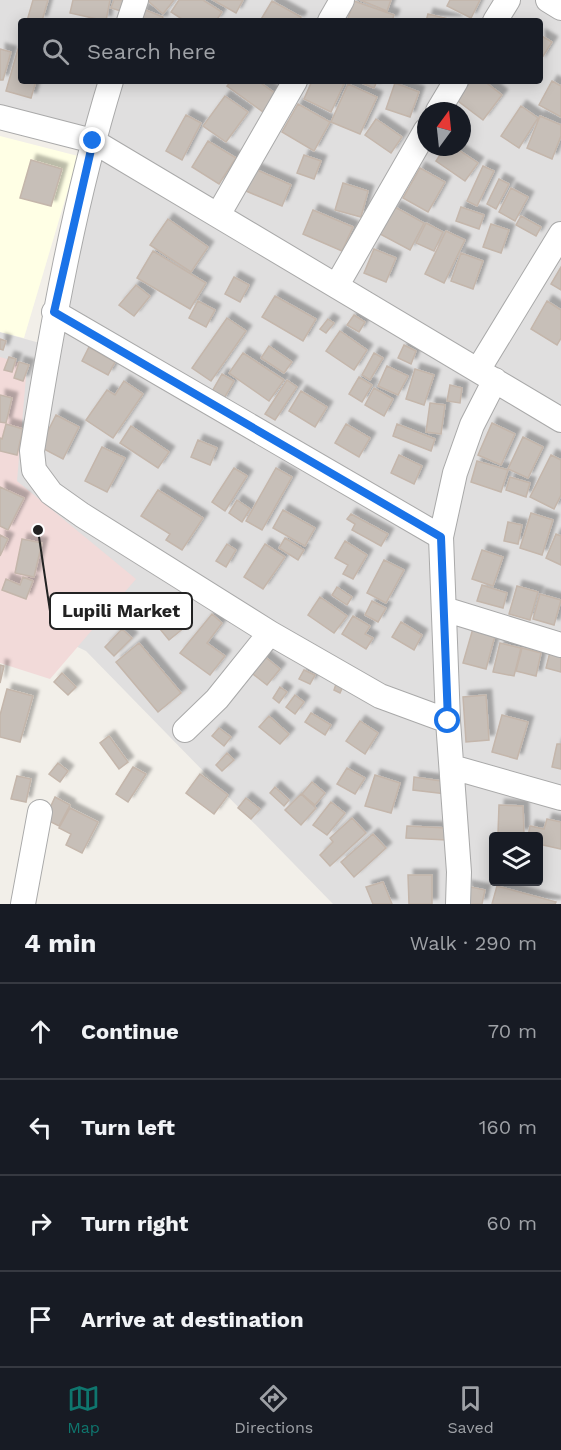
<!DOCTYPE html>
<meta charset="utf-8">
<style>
body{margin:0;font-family:"Work Sans",sans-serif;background:#242831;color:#f1f3f6}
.controls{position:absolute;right:18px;bottom:18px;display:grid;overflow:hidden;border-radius:6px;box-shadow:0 3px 15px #0003}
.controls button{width:54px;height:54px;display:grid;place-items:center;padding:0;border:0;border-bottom:2px solid #363941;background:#171b24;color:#f1f3f6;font:30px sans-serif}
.compass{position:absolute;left:417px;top:102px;width:54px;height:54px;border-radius:50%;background:#171b24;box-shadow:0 3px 15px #0003;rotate:15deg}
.stop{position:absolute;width:18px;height:18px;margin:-14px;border:4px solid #1a73e8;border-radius:50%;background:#fff}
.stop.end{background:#1a73e8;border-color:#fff;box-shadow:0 2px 6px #0008}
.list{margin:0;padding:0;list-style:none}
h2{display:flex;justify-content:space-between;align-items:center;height:78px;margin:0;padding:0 24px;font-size:26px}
h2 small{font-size:20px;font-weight:400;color:#9ea1a6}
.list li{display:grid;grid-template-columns:39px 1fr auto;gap:18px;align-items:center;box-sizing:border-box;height:96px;padding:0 24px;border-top:2px solid #363941}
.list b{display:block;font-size:22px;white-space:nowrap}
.list em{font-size:20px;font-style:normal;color:#9ea1a6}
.icon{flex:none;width:33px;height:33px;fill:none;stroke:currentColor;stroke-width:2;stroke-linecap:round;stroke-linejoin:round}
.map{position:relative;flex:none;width:561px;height:904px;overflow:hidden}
.search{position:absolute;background:#171b24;box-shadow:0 3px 15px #0003;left:18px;right:18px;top:18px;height:66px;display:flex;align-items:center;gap:15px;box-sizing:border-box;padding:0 21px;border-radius:6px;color:#9ea1a6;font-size:22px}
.sheet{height:462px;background:#171b24}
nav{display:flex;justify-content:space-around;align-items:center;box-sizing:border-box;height:84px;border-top:2px solid #363941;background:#171b24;font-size:16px;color:#9ea1a6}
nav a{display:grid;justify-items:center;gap:3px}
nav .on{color:#0f766e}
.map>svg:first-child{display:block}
.residential{fill:#e0dfdf;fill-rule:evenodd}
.commercial{fill:#f2dad9}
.education{fill:#ffffe5}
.building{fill:#c7bfb8;stroke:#c4b6ab;stroke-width:1.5;filter:url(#shadow)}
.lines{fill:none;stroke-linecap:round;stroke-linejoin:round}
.minor-casing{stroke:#a9a9a9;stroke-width:26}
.minor{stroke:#fff;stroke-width:24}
.route{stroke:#1a73e8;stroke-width:8}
.leader{fill:none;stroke:#222;stroke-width:2}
.callout-dot{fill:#222;stroke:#fff;stroke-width:2}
.callout{fill:#fff;stroke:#222;stroke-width:2}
.callout-label{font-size:18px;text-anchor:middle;font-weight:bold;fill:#222}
</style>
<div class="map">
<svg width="561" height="904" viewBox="0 0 561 904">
<defs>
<filter id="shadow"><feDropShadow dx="5.5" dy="-5.5" stdDeviation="1.5" flood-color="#0004"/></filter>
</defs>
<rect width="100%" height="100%" fill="#f2efe9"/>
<path class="residential" d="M0 0H561V904H333L86 651 0 610V332L47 345 99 139 0 112ZM21 21H540V81H21ZM426 111H462V147H426ZM494 836H538V882H494Z"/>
<path class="commercial" d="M0 357 27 365 17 481 136 579 50 679 0 663Z"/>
<path class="education" d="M0 136 78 156 24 338 0 332Z"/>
<path class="building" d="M33 0H48L42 21H27Z
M73 0H110L106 21 70 13Z
M114 0H124L121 11 111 8Z
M147 0H174L163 14Z
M179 0H203L222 12 216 21H185L171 12Z
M213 0H243L236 13Z
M360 0H391L387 11Z
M450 0H480L471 18 447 6Z
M272 1 301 17 299 21H260Z
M354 1 394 15 392 21H347Z
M143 9 163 17 162 21H138Z
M428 14 457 21H426Z
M540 35 552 42 540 61Z
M0 49 11 52 3 80H0Z
M18 49 21 50V81H36L31 98 6 91Z
M231 81H258L276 94 263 112 227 86Z
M312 81H337L344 84 331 112 304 99Z
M357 81H377L374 88Z
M466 81H484L502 95 483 120 454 98Z
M552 81 561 86V117L539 105Z
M395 83 419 92 410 117 386 109Z
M348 84 377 97 360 134 331 122Z
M225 96 248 112 226 142 203 126Z
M298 104 330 122 314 151 282 132Z
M521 106 538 118 519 148 501 136Z
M186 115 201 123 182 160 166 151Z
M540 116 561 125V136L552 159 527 148Z
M376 119 402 137 391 153 365 135Z
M208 141 236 158 219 184 192 167Z
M445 147H454L478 163 465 181 436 161Z
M304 155 321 161 314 179 297 173Z
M31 160 62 169 51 206 20 198Z
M483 166 494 171 477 206 467 201Z
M420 168 445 182 428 212 403 198Z
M255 169 291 185 282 206 246 191Z
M499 179 509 184 496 209 487 204Z
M343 183 368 191 361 217 335 210Z
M511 188 528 197 515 221 499 212Z
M395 207 424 223 410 250 380 234Z
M461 207 484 215 479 229 456 221Z
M313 210 353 227 342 251 303 234Z
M521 216 541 227 536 236 516 225Z
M168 219 208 247 191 272 150 245Z
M426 223 443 232 434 251 416 243Z
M491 224 509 230 501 253 483 247Z
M446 231 465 240 444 283 425 274Z
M374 249 396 258 386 282 364 273Z
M153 251 206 283 190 309 137 278Z
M461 253 483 261 473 289 451 281Z
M561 267V290L551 284Z
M234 277 249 285 240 302 225 294Z
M136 285 150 296 134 316 119 305Z
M275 296 316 319 303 341 262 317Z
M198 301 215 310 206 327 189 318Z
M547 301 561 310V338L557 345 531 329Z
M354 315 365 322 359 332 347 325Z
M227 318 246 331 211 381 192 368Z
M328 319 334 323 326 333 320 329Z
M340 331 367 350 354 370 326 351Z
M0 339 6 341 3 350 0 349Z
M404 345 416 351 411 364 398 358Z
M269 346 292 362 284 373 261 358Z
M89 347 115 362 108 375 82 361Z
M243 353 284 380 269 401 229 373Z
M374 353 383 358 370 380 362 375Z
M9 357 16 359 12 372 4 370Z
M19 362 29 365 23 381 14 378Z
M387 366 408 376 398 395 378 386Z
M415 369 434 375 424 405 406 399Z
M222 374 234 381 222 402 210 395Z
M359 377 372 385 362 402 349 394Z
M287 380 297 387 275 420 265 414Z
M124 381 143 394 113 438 86 420 107 390 115 395Z
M450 385 462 388 460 403 447 401Z
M374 388 393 399 384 416 365 405Z
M301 391 327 407 315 427 289 411Z
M0 395 12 398 6 423 0 422Z
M430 403 445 405 441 434 426 432Z
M56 415 79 427 63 459 40 447Z
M492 423 515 434 501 465 478 455Z
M6 424 23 429 17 455 0 451V438L2 439Z
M346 424 370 438 359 457 335 443Z
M397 424 435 439 431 451 393 436Z
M131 426 169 452 158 468 120 443Z
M523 437 543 447 528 478 508 469Z
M198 440 217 448 210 465 191 457Z
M102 447 125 458 107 492 85 481Z
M399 455 422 466 414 484 391 473Z
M551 455 561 460V495L554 509 530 497Z
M477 461 508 470 501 492 471 482Z
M234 468 247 476 225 511 212 502Z
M276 468 292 477 262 530 246 521Z
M510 477 530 483 526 497 506 490Z
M0 487 24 498 8 530 0 526Z
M158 490 203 518 182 550 166 540 170 534 141 516Z
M237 500 250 509 242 522 229 513Z
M283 510 315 528 305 546 273 528Z
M531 513 553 520 542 555 520 548Z
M351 514 388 534 381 546 352 530 355 524 347 519Z
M508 522 522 525 518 544 504 541Z
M556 534 561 536V565L546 558Z
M0 535 8 539 0 556Z
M285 538 304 550 298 560 279 548Z
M22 539 42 543 34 577 15 573Z
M345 541 367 555 353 579 343 574 348 565 335 558Z
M227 544 236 550 226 567 216 561Z
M265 544 285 557 263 589 244 577Z
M482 550 503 557 493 586 472 579Z
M384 560 404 570 386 603 367 593Z
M23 577 33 581 26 599 2 590 6 579 20 585Z
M482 585 507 593 503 608 477 601Z
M517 586 538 592 530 620 509 614Z
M337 587 352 597 347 605 332 595Z
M540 594 561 600 554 625 533 619Z
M320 597 347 616 334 633 308 615Z
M372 601 386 608 378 622 365 615Z
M168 605 185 627 169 640 151 618Z
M212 614 222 623 207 643 225 656 210 675 180 653Z
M353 616 370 626 365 634 373 638 366 649 342 634Z
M401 622 422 635 414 650 392 637Z
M474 625 496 632 486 669 463 663Z
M122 629 132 638 114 656 105 647Z
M139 643 181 693 158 712 116 662Z
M500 643 521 648 514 676 493 672Z
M522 648 541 653 536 676 516 671Z
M550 652 561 655V672L546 668Z
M263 655 280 669 267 685 249 671Z
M0 665 4 666 0 683Z
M304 670 315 675 310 684 299 679Z
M62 673 76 687 68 695 54 682Z
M336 684 343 686 340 693 334 690Z
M280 687 287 692 279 703 273 698Z
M7 689 33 696 20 742 0 737V715Z
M295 695 304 702 295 714 286 707Z
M486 695 489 740 466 742 463 697Z
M311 713 331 725 325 735 305 722Z
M502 715 528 722 517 759 492 752Z
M269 716 289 734 280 744 259 727Z
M360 721 378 733 365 754 346 741Z
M219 728 231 737 224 746 212 736Z
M109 736 128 762 119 769 100 743Z
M557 744H561V769L552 767Z
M227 753 234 760 222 771 216 765Z
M58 763 68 771 60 782 49 774Z
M133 767 146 774 128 802 116 794Z
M347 768 365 778 355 794 337 784Z
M200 774 228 795 214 814 186 793Z
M375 775 400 783 391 813 365 806Z
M17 776 31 779 26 802 11 799Z
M414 777 448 782 446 794 413 790Z
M312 782 325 793 315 805 302 794Z
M275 787 289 800 284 806 270 793Z
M301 794 316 808 301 825 285 810Z
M55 797 70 805 59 826 45 819Z
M246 798 260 809 251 819 238 808Z
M331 802 345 813 327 835 313 825Z
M499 805 523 806 524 834 498 833Z
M70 808 98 822 82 853 66 845 71 834 59 828Z
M352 818 366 833 330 866 320 855 333 842 330 838Z
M547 819 561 822V849L538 844V836H528L530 826 544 829Z
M407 826 447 828V840L406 838Z
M373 834 386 848 354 877 341 862Z
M408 875H432V904H409Z
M383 882 392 904H373L366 887Z
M466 886 485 890 482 904H469Z
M497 886 556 902 555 904H492Z"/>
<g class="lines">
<defs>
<path id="minor" d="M548 0 561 8
M129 21 136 0
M330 21 342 0
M495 21 508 0
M111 81C74 202 52 326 32 451L34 470 51 493 82 515 270 633 380 696 448 721
M438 111 456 81
M0 117 93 141 561 420
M218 215 295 81
M337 285 426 130
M54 312 441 537
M478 370 561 234
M444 609 561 645
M185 730 217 699 270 633
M452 767 561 798
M23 904 40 812
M458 904 459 872 448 721 441 537 455 473 472 425 495 380"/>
</defs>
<use href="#minor" class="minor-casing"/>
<use href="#minor" class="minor"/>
</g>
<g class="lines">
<path class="route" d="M93 141 54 312 441 537 448 721"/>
</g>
<path class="leader" d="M38 530L50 611"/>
<circle class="callout-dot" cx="38" cy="530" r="6"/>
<rect class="callout" x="50" y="593" width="142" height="36" rx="6"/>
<g class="callout-label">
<text x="121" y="617">Lupili Market</text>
</g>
</svg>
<div class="controls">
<button><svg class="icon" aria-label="layers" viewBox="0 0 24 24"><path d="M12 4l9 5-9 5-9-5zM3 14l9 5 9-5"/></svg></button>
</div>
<svg class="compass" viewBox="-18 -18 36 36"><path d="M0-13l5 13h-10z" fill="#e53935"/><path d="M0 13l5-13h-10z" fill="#9ea1a6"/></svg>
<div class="stop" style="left:448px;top:721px"></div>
<div class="stop end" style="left:93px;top:141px"></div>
<div class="search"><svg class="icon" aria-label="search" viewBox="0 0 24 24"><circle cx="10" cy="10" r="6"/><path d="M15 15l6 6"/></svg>Search here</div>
</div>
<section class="sheet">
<h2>4 min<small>Walk · 290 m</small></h2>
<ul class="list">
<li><svg class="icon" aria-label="ahead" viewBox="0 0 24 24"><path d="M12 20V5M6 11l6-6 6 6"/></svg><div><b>Continue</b></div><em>70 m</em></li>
<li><svg class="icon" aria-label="left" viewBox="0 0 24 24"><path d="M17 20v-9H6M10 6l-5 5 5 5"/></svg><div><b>Turn left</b></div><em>160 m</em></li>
<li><svg class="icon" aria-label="right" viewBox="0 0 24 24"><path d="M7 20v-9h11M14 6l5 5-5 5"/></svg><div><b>Turn right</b></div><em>60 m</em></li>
<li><svg class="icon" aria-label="arrive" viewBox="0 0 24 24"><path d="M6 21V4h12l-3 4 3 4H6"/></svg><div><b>Arrive at destination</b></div></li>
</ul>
</section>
<nav>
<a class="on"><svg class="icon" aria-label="map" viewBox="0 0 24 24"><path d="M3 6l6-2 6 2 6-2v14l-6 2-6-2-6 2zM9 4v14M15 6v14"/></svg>Map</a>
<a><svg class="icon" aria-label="directions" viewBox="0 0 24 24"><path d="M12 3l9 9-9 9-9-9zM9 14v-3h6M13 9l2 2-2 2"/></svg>Directions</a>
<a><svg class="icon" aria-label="saved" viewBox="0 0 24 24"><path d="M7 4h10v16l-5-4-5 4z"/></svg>Saved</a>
</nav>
